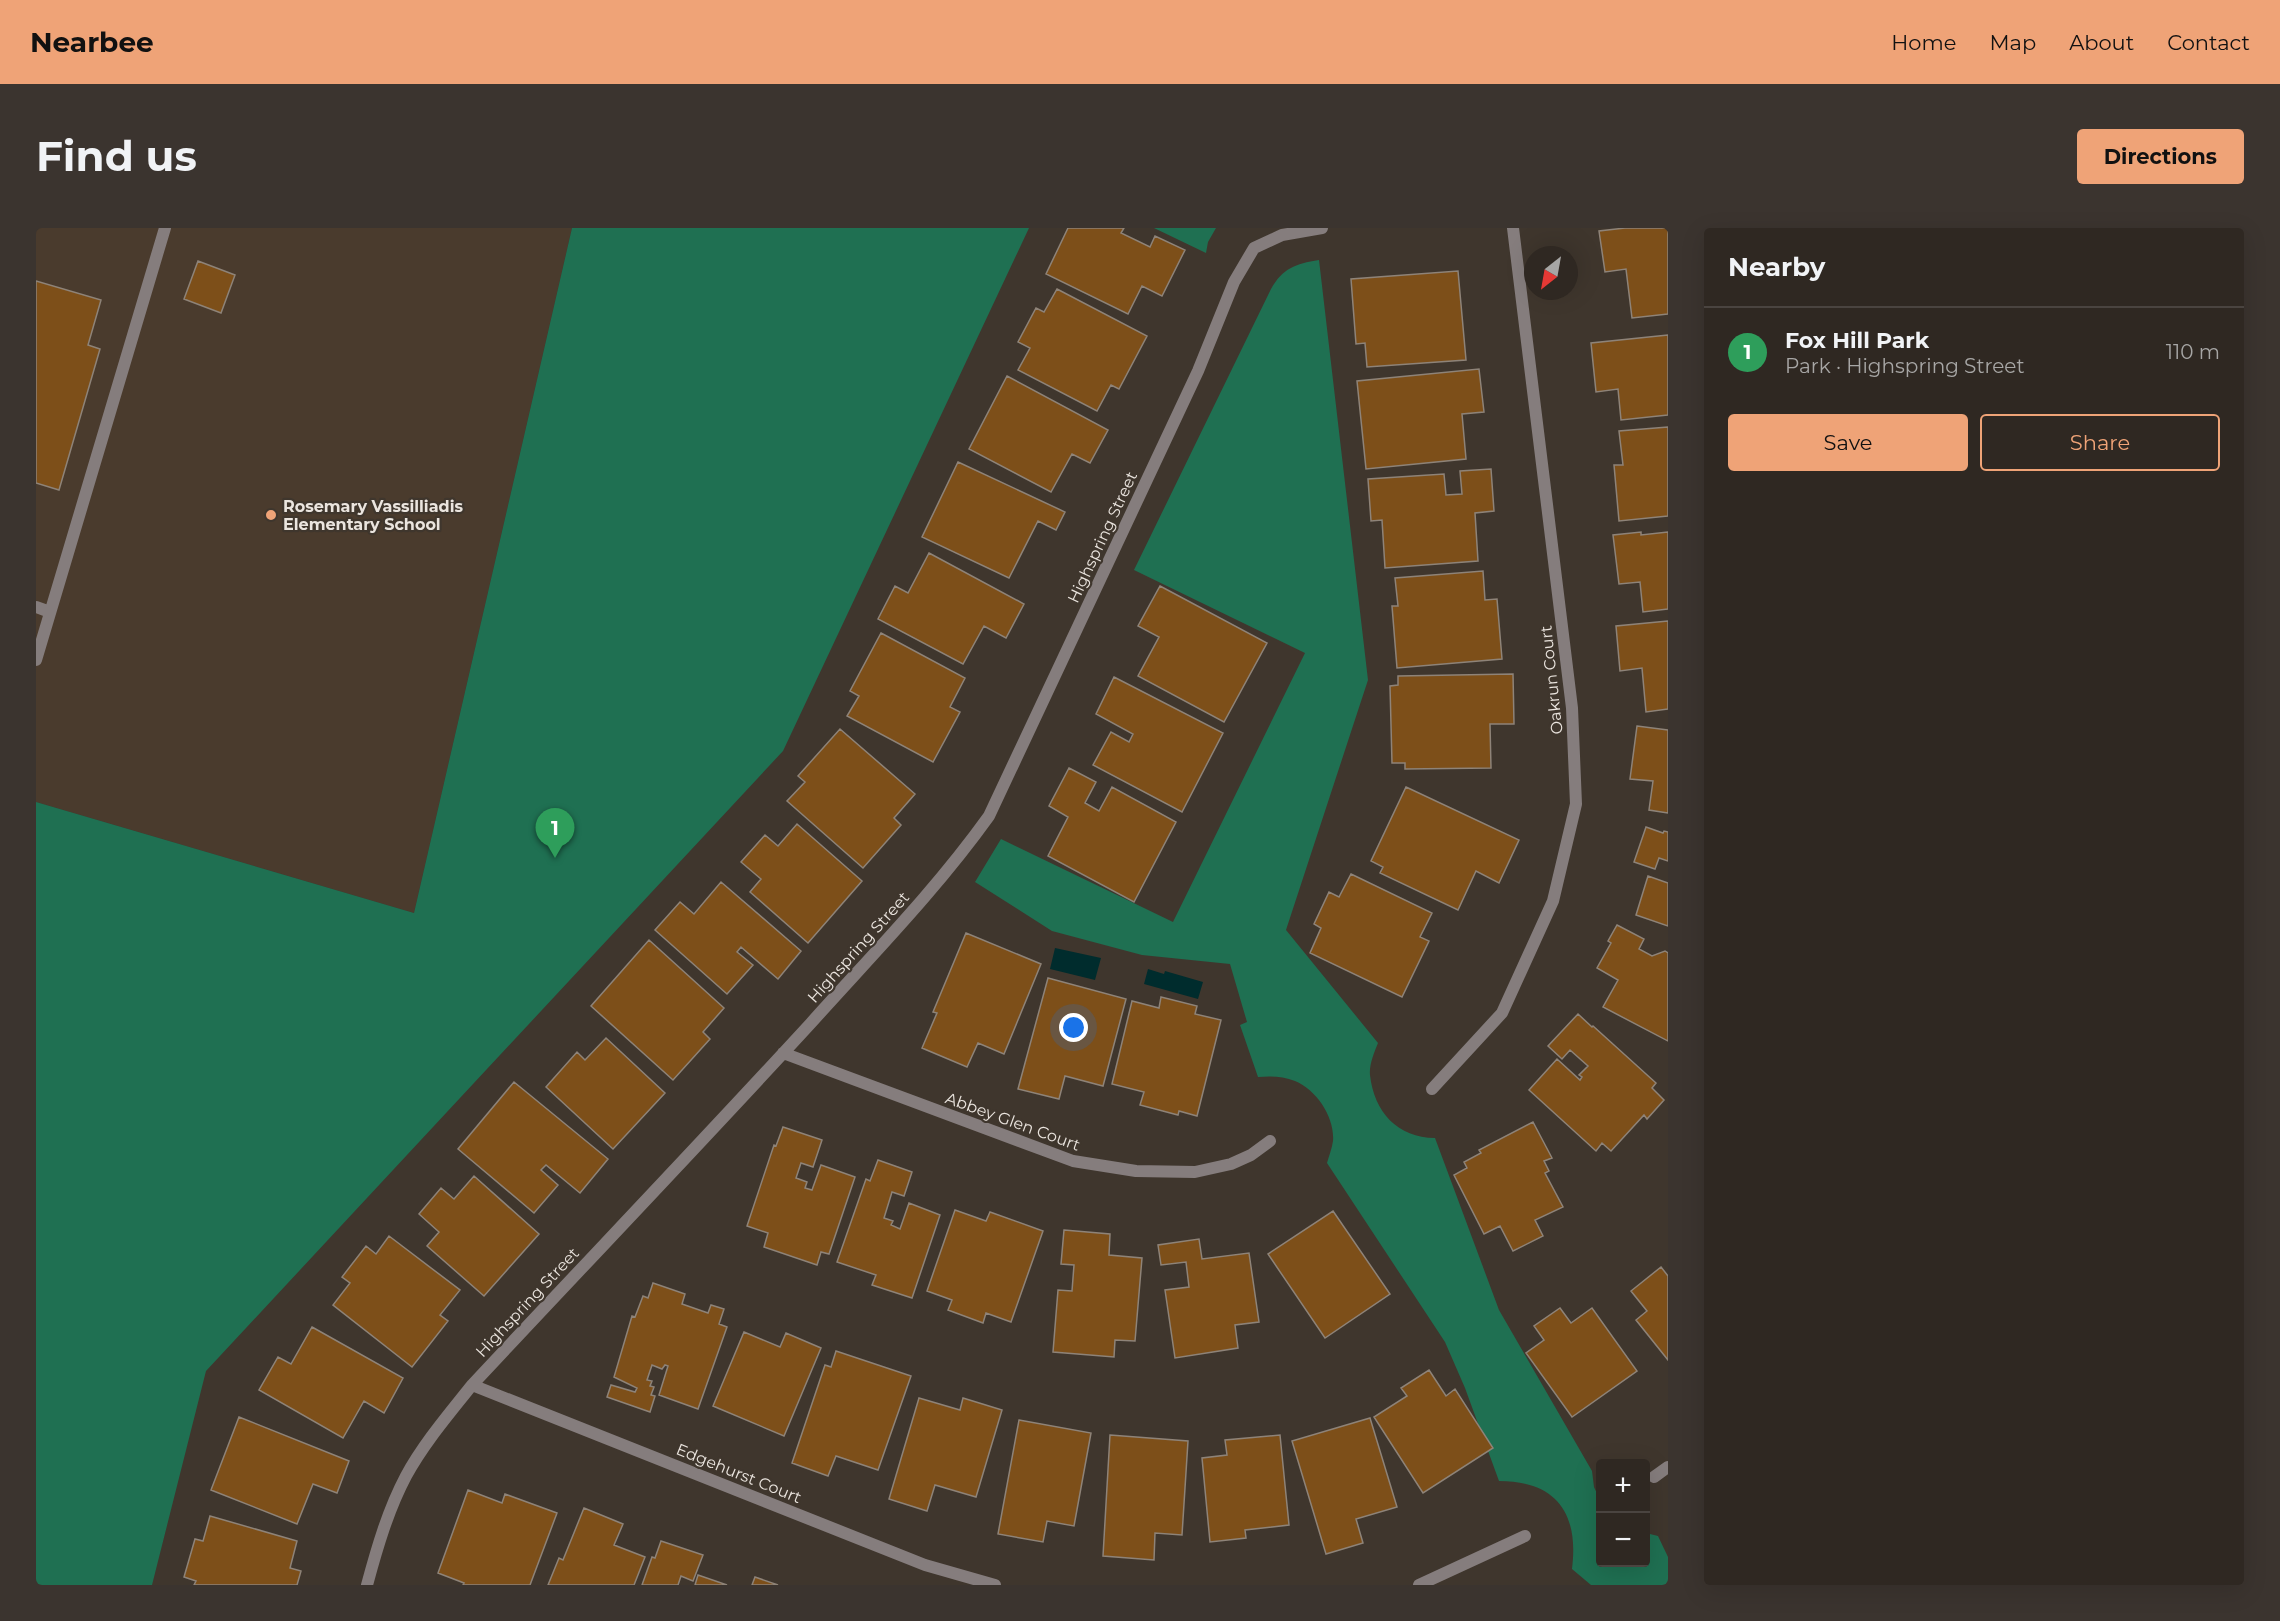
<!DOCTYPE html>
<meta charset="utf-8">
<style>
body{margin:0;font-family:Montserrat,sans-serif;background:#3b342f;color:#f1f3f6}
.controls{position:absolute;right:18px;bottom:18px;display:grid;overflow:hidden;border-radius:6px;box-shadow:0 6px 24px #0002}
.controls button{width:54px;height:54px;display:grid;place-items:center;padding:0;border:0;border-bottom:2px solid #4a4440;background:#2f2822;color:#f1f3f6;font:30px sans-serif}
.compass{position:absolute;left:1488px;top:18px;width:54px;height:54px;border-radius:50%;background:#2f2822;box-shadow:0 6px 24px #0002;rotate:211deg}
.you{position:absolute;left:1038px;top:800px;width:21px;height:21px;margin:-15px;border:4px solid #fff;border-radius:50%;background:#1a73e8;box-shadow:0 0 0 9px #1a73e833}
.badge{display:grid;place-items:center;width:39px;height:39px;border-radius:50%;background:#efa377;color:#fff;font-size:20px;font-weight:700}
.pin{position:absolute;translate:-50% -50px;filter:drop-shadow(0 2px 3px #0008)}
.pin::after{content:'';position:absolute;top:32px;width:21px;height:18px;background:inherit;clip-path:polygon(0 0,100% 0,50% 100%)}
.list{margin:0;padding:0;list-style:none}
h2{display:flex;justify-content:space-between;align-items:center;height:78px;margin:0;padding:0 24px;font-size:26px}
h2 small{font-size:20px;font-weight:400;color:#a7a6a5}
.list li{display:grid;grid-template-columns:39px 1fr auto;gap:18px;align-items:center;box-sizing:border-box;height:90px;padding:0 24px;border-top:2px solid #4a4440}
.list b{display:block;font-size:22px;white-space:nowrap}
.list p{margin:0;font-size:20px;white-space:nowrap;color:#a7a6a5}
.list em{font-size:20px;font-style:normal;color:#a7a6a5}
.actions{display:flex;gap:12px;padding:18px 24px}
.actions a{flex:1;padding:14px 0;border:2px solid #efa377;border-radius:6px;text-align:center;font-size:21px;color:#efa377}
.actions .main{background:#efa377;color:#111}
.map{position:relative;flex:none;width:1632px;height:1357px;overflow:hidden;border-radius:6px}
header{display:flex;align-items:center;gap:36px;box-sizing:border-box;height:84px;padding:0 30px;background:#efa377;color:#111}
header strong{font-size:28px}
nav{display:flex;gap:33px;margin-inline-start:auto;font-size:21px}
.intro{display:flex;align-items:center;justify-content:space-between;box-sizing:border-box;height:144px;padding:0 36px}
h1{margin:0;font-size:42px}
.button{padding:15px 27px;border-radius:6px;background:#efa377;color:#111;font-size:21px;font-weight:700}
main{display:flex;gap:36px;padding:0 36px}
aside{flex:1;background:#2f2822;border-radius:6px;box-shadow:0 6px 24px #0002}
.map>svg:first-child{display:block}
.built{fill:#4a3b2d}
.green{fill:#1f7052}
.water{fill:#002c2d}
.building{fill:#7d4f19;stroke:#8e8378;stroke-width:1.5}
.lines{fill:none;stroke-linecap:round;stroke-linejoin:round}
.lane{stroke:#857d7d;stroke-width:12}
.street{stroke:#857d7d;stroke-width:12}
.poi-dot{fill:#efa377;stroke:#3f362d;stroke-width:2}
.labels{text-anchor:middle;stroke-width:4.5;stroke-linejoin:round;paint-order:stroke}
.poi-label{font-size:16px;font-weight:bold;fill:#ebe5df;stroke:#3f362d;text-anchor:start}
.street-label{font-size:16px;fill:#ebe5df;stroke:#3f362d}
</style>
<header>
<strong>Nearbee</strong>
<nav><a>Home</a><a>Map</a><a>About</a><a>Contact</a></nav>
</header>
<div class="intro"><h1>Find us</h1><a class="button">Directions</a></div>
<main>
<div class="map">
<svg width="1632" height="1357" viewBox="0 0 1632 1357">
<rect width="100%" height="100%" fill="#3f362d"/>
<path class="built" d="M0 0H536L378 685 0 574Z"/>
<path class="green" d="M536 0H993L747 523 170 1143 116 1357H0V574L378 685Z
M1118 0H1180L1172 14 1170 25Z
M1283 32 1332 452 1250 702 1342 815C1338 825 1333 837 1334 847 1338 884 1362 910 1399 910L1463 1082 1556 1243 1558 1259 1564 1272V1334H1610V1305L1622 1308 1632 1329V1357H1555L1536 1341C1543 1286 1521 1253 1463 1253L1429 1160 1409 1114 1291 935C1293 928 1296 920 1297 913 1299 890 1281 862 1259 853 1247 848 1234 848 1222 849L1204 797 1211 794 1194 736 1106 727 1016 703 939 654 965 611 1137 694 1269 425 1098 342 1235 61C1247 40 1259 36 1283 32Z"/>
<path class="water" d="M1019 720 1065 730 1059 752 1014 741Z
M1112 741 1128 746 1129 743 1167 754 1162 771 1108 756Z"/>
<path class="building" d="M1032 0H1088L1085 5 1114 19 1119 8 1149 22 1126 68 1106 58 1092 86 1010 46Z
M1589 0H1632V86L1596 90 1590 41 1569 44 1563 3Z
M162 33 199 47 185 85 148 71Z
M1422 43 1430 132 1331 139 1329 115 1320 116 1315 51Z
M0 53 65 72 52 117 64 121 23 262 0 255Z
M1021 61 1111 108 1083 161 1075 157 1061 183 982 142 994 120 982 114 1000 80 1008 84Z
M1632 107V187L1585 192 1582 161 1560 164 1555 115Z
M1443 141 1448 184 1426 186 1430 231 1330 241 1321 153Z
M971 148 1072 202 1054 235 1036 226 1015 264 933 221Z
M1632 199V288L1583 293 1578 237H1587L1583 203Z
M922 234 1029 284 1020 302 1002 293 973 350 886 309Z
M1455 241 1458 283 1439 285 1442 333 1349 340 1346 292 1335 293 1332 251 1408 246 1410 267 1426 266 1424 243Z
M1605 304V307L1632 304V381L1607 384 1604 354 1583 356 1577 307Z
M893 325 988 376 970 410 948 398 927 436 842 391 859 358 872 365Z
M1447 343 1449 372 1461 371 1466 431 1361 440 1356 378H1362L1359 350Z
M1124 358 1231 415 1188 494 1102 448 1123 409 1102 398Z
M1632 393V481L1610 484 1606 440 1584 443 1580 398Z
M845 405 929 450 914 479 924 484 897 534 811 488 823 468 814 463Z
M1477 446 1478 496H1454L1455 540 1369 541V535H1356L1354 458 1362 457V448Z
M1078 449 1187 505 1146 584 1057 537 1075 504 1093 514 1097 506 1060 486Z
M1601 498 1632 502V585L1613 582 1617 553 1594 551Z
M804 501 879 566 858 590 865 597 827 640 751 573 769 554 762 548Z
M1033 540 1060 554 1049 575 1063 583 1076 559 1140 594 1098 674 1012 628 1032 589 1013 578Z
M1370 559 1483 612 1463 655 1440 643 1422 682 1344 645 1347 639 1335 633Z
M761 596 826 653 772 715 714 664 725 651 705 634 729 607 742 618Z
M1610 599 1627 605 1628 603 1632 604V633L1623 630 1619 641 1598 634Z
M1315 646 1396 685 1384 709 1393 713 1366 769 1274 725 1285 700 1278 696 1293 664 1303 669Z
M1612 648 1632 655V698L1600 687Z
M685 654 765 723 742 751 705 719 701 724 717 737 691 766 619 702 644 674 658 686Z
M1581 697 1608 711 1603 721 1616 728 1629 723 1632 725V813L1567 779 1582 752 1561 740 1575 715 1572 713Z
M930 705 1005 736 968 826 942 815 931 839 886 820 901 785 897 784Z
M613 712 688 780 667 804 674 811 637 852 555 778Z
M1012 750 1090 771 1067 858 1029 848 1023 871 982 861Z
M1125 769 1161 778 1159 786 1185 792 1161 888 1143 883 1142 887 1104 877 1108 864 1076 856 1096 773 1123 780Z
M1542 786 1556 799 1557 798 1620 855 1616 860 1628 872 1611 891 1608 887 1575 923 1566 915 1560 923 1493 862 1521 831 1544 852 1546 849 1543 847 1552 838 1534 822 1526 831 1512 818Z
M570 810 629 865 577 921 510 859 541 824 549 832Z
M478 854 572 931 544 965 510 937 505 942 522 957 498 985 422 921Z
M1497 894 1516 930 1508 933 1513 943 1509 945 1527 979 1499 992 1507 1008 1477 1023 1464 998 1448 1006 1418 947 1431 940 1428 934 1445 925 1443 922Z
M747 899 786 912 777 939 765 935 760 950 771 954 769 960 776 962 785 937 819 949 793 1026 785 1024 781 1037 728 1019 732 1005 711 998 738 917 740 918Z
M842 932 876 944 868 968 856 964 848 990 857 993 855 997 864 1001 873 975 904 987 876 1070 836 1057 840 1047 801 1034 830 951 834 953Z
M438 948 503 1006 448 1068 391 1018 403 1004 383 986 405 960 418 971Z
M919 982 950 993 954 984 1007 1003 975 1094 950 1085 947 1095 912 1082 916 1072 891 1063Z
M1297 983 1354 1066 1289 1110 1232 1026Z
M1028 1002 1074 1006 1073 1027 1106 1030 1099 1113 1079 1112 1078 1129 1017 1124 1022 1062 1036 1063 1038 1037 1025 1036Z
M353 1008 424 1062 404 1087 412 1093 376 1139 297 1077 314 1055 306 1049 330 1018 340 1026Z
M1163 1011 1166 1031 1213 1025 1223 1094 1199 1097 1202 1120 1139 1130 1129 1062 1153 1059 1150 1034 1125 1037 1122 1017Z
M1625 1039 1632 1048V1132L1600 1092 1611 1083 1595 1063Z
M617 1055 649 1066 646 1076 672 1085 675 1077 688 1081 683 1096 691 1099 662 1181 623 1167 632 1138 629 1137 626 1141 616 1137 611 1152 616 1153 614 1158 618 1159 615 1167 619 1168 614 1184 571 1169 575 1157 599 1164 601 1160 578 1149 596 1088 599 1089 607 1068 612 1070Z
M1524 1080 1535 1095 1556 1080 1601 1143 1536 1189 1490 1125 1508 1112 1498 1098Z
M276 1099 367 1150 348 1185 328 1173 307 1210 223 1162 242 1129 255 1136Z
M708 1104 744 1119 750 1105 785 1120 748 1208 677 1178Z
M800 1123 875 1148 842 1242 800 1228 792 1248 756 1235 789 1137 795 1139Z
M1393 1142 1410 1168 1419 1161 1457 1220 1387 1265 1338 1189 1371 1168 1365 1160Z
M883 1170 924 1182 927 1170 966 1182 940 1269 899 1257 891 1283 853 1271Z
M203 1189 313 1233 301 1265 277 1256 261 1296 175 1262Z
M1334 1190 1361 1279 1320 1291 1327 1315 1290 1326 1256 1213Z
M983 1192 1055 1205 1038 1298 1011 1293 1007 1314 962 1306Z
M1074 1207 1152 1213 1146 1307 1119 1305 1118 1332 1067 1328Z
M1244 1207 1253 1297 1209 1302 1210 1310 1174 1314 1166 1230 1191 1227 1189 1212Z
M432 1262 466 1275 469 1266 521 1285 494 1357H427L428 1355 402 1345Z
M548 1280 587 1296 578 1317 609 1329 598 1357H512L523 1330 527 1332Z
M174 1288 261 1313 254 1340 265 1343 261 1357H158L160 1353 148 1349 159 1311 167 1313Z
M625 1313 667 1327 657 1353 645 1348 642 1357H606L616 1329 619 1330Z
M662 1347 691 1357H659Z
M719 1349 742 1357H716Z"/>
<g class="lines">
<path class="lane" d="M0 379 14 384
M0 432 129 0"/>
<path class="street" d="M747 825 1037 933 1100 943 1159 944 1195 936 1215 927 1234 913
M1396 861 1466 785 1517 673 1540 576 1536 480 1477 0
M436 1157 889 1337 959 1357
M1618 1249 1632 1239
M331 1357C341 1320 352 1282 370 1248 388 1215 413 1186 436 1157 549 1036 663 917 775 795 836 727 900 662 953 588L1162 143 1198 54 1218 20 1246 7 1286 0
M1383 1357 1489 1308"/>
</g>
<circle class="poi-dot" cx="235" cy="287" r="6"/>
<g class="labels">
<g class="poi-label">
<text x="247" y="284">Rosemary Vassilliadis<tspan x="247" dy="18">Elementary School</tspan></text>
</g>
<g class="street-label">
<text transform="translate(1066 309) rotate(-65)" y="6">Highspring Street</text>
<text transform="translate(1515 452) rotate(-96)" y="6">Oakrun Court</text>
<text transform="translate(822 719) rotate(-48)" y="6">Highspring Street</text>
<text transform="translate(977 893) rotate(20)" y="6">Abbey Glen Court</text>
<text transform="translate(491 1074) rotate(-47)" y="6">Highspring Street</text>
<text transform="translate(703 1245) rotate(22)" y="6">Edgehurst Court</text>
</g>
</g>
</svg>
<div class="controls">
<button>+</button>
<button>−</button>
</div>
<svg class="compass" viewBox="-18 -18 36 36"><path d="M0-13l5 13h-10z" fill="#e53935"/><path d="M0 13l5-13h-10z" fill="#a7a6a5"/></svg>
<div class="you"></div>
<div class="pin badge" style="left:519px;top:630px;background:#2e9e5b">1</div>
</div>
<aside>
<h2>Nearby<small></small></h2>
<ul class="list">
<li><span class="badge" style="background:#2e9e5b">1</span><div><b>Fox Hill Park</b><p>Park · Highspring Street</p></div><em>110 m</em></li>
</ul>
<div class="actions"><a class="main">Save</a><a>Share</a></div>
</aside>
</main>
